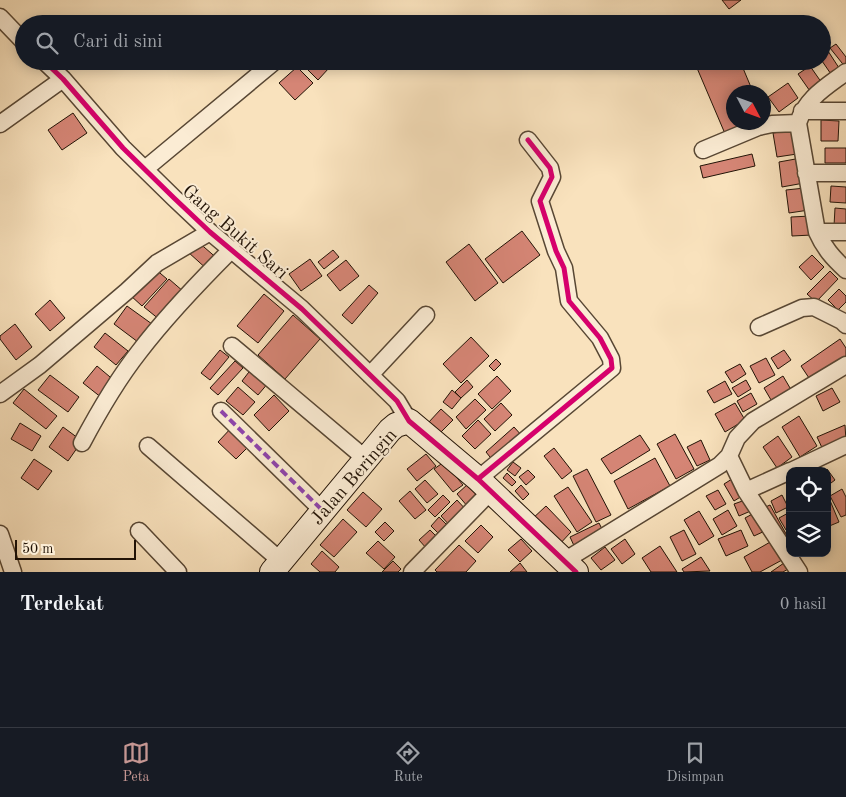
<!DOCTYPE html>
<html lang="id">
<style>
body{margin:0;font-family:"Old Standard TT",serif;background:#20242c;color:#f1f3f6}
.controls{position:absolute;right:15px;bottom:15px;display:grid;overflow:hidden;border-radius:10px;box-shadow:0 2px 12px #0003}
.controls button{width:45px;height:45px;display:grid;place-items:center;padding:0;border:0;border-bottom:1px solid #363941;background:#171b24;color:#f1f3f6;font:25px sans-serif}
.compass{position:absolute;left:726px;top:85px;width:45px;height:45px;border-radius:50%;background:#171b24;box-shadow:0 2px 12px #0003;rotate:131deg}
.scale{position:absolute;left:15px;bottom:12px;width:121px;box-sizing:border-box;padding-left:5px;border:2px solid #221306;border-top:0;font-size:14px;line-height:18px;white-space:nowrap;color:#221306;-webkit-text-stroke:4px #fbecd4;paint-order:stroke}
.list{margin:0;padding:0;list-style:none}
h2{display:flex;justify-content:space-between;align-items:center;height:65px;margin:0;padding:0 20px;font-size:21px}
h2 small{font-size:16px;font-weight:400;color:#9ea1a6}
.icon{flex:none;width:28px;height:28px;fill:none;stroke:currentColor;stroke-width:2;stroke-linecap:round;stroke-linejoin:round}
.map{position:relative;flex:none;width:846px;height:572px;overflow:hidden}
.search{position:absolute;background:#171b24;box-shadow:0 2px 12px #0003;left:15px;right:15px;top:15px;height:55px;display:flex;align-items:center;gap:12px;box-sizing:border-box;padding:0 18px;border-radius:28px;color:#9ea1a6;font-size:19px}
.sheet{height:155px;background:#171b24}
nav{display:flex;justify-content:space-around;align-items:center;box-sizing:border-box;height:70px;border-top:1px solid #363941;background:#171b24;font-size:14px;color:#9ea1a6}
nav a{display:grid;justify-items:center;gap:2px}
nav .on{color:#c59692}
.map>svg:first-child{display:block}
.building{fill:#d58575;stroke:#221306}
.lines{fill:none;stroke-linecap:round;stroke-linejoin:round}
.street-casing{stroke:#584734;stroke-width:19}
.secondary-casing{stroke:#221306;stroke-width:26}
.street{stroke:#fbecd4;stroke-width:16}
.secondary{stroke:#fbecd4;stroke-width:24}
.quiet{stroke:#8e44ad;stroke-width:4;stroke-dasharray:8 4;stroke-linecap:butt}
.cycleway-casing{stroke:#fbecd4;stroke-width:8}
.cycleway{stroke:#d6006c;stroke-width:5}
.labels{text-anchor:middle;stroke-width:4;stroke-linejoin:round;paint-order:stroke}
.street-label{font-size:19px;fill:#221306;stroke:#fbecd4}
</style>
<div class="map">
<svg width="846" height="572" viewBox="0 0 846 572">
<rect width="100%" height="100%" fill="#f9e2bd"/>
<filter id="stains"><feTurbulence type="fractalNoise" baseFrequency=".004" numOctaves="4"/><feColorMatrix values="0 0 0 0 .2 0 0 0 0 .09 0 0 0 0 .02 0 0 0 .5 -.17"/></filter>
<radialGradient id="worn" r=".72"><stop offset=".6" stop-color="#630" stop-opacity="0"/><stop offset="1" stop-color="#630" stop-opacity=".3"/></radialGradient>
<path class="building" d="M722 0H741L729 9Z
M836 44 846 57V68L830 48Z
M828 51 841 71 833 77 822 61V55Z
M310 61H322L329 68 318 80 305 67Z
M694 61H740L753 92H734V122H757L726 136Z
M810 66 824 86 812 94 798 74Z
M297 67 313 83 295 100 279 83Z
M788 83 798 98 779 112 768 97Z
M73 113 87 133 62 150 48 130Z
M821 120 839 121 838 141H821Z
M793 130 797 154 777 157 773 133Z
M825 148H846V163H825Z
M752 154 755 166 703 178 700 166Z
M801 158 804 183 782 187 779 162Z
M831 186 846 187V203L830 202Z
M805 188 809 210 789 213 786 190Z
M835 208 846 209V226H834Z
M811 216 812 235 792 236 791 217Z
M522 231 540 255 503 283 485 259Z
M197 241 219 260 209 271 188 252Z
M469 244 498 283 475 301 446 262Z
M333 250 339 257 324 269 318 262Z
M812 255 824 267 811 280 799 267Z
M310 259 322 276 301 291 289 274Z
M346 260 359 276 340 291 327 275Z
M154 268 167 279 142 306 130 295Z
M830 271 838 279 816 302 807 294Z
M169 279 184 292 160 320 144 307Z
M369 285 378 293 352 324 342 315Z
M839 289 846 296V302L838 310 828 300Z
M264 294 284 311 258 343 237 326Z
M50 300 65 318 50 331 35 314Z
M127 306 152 324 138 342 114 324Z
M293 315 320 339 285 379 258 355Z
M15 324 32 347 16 360 0 339V336Z
M105 333 128 351 116 365 94 347Z
M471 337 489 356 461 383 443 364Z
M840 339 846 348V356L811 381 801 366Z
M220 350 229 357 210 380 201 373Z
M784 350 791 360 778 369 771 358Z
M766 358 775 375 759 383 750 366Z
M496 359 501 364 494 371 489 366Z
M235 361 243 368 218 395 210 388Z
M740 364 746 374 732 383 725 372Z
M97 366 116 382 102 398 83 383Z
M252 368 269 382 258 395 242 381Z
M50 375 79 397 68 412 38 390Z
M497 376 511 391 492 409 478 394Z
M783 376 793 393 774 405 764 388Z
M467 380 473 387 461 398 455 392Z
M746 380 751 389 738 397 732 388Z
M725 381 732 394 714 403 707 391Z
M238 387 255 402 243 415 226 401Z
M832 388 840 402 823 411 816 396Z
M24 389 57 416 46 429 13 403Z
M452 390 461 398 452 409 443 402Z
M751 393 757 404 743 412 737 401Z
M274 395 289 411 269 431 254 415Z
M475 399 486 410 466 429 456 417Z
M501 403 512 415 495 431 484 419Z
M735 403 745 420 725 432 715 414Z
M441 409 453 420 439 434 428 423Z
M799 416 817 446 800 457 782 427Z
M478 420 491 434 475 449 462 436Z
M20 423 41 436 32 451 11 439Z
M845 425 846 441 824 452 817 437Z
M233 426 251 444 236 459 218 442Z
M63 427 82 441 68 461 49 447Z
M514 427 523 437 494 462 486 452Z
M675 434 694 469 676 479 657 444Z
M640 435 650 450 611 474 601 459Z
M778 436 792 457 777 468 763 447Z
M701 440 710 460 697 466 687 447Z
M554 448 572 471 562 479 544 456Z
M426 454 436 466 417 481 407 469Z
M655 458 670 486 628 509 614 481Z
M34 459 52 471 38 490 21 478Z
M444 462 463 485 453 492 434 469Z
M513 462 521 468 515 476 507 470Z
M587 469 611 515 596 522 573 476Z
M827 469 835 480 827 486V471H825Z
M528 470 535 477 526 485 519 477Z
M507 473 516 482 512 486 503 478Z
M732 479 742 496 734 501 724 484Z
M425 480 438 494 427 503 415 489Z
M468 484 479 497 468 507 457 494Z
M521 485 529 494 523 500 515 491Z
M568 487 592 522 577 532 554 496Z
M842 489 846 497V515L841 517 830 496Z
M718 490 726 504 715 510 706 496Z
M410 491 426 510 415 519 399 501Z
M363 492 382 509 366 527 347 510Z
M443 495 450 502 435 517 428 510Z
M782 495 788 507 776 513 771 501Z
M829 498 839 522 827 527V499Z
M748 499 753 510 739 516 734 504Z
M457 500 468 512 452 528 441 516Z
M770 505 790 541V547L761 509Z
M546 506 571 532 557 547 531 520Z
M728 510 737 526 722 535 713 519Z
M699 511 714 536 699 545 684 520Z
M758 511 767 530 754 536 745 518Z
M790 512V528L786 530 779 518Z
M439 517 449 527 441 536 431 526Z
M343 519 357 532 334 557 320 545Z
M385 522 394 531 384 541 375 532Z
M599 523 605 535 576 550 570 537Z
M481 525 493 537 478 553 465 541Z
M430 530 439 539 427 549 419 540Z
M684 530 696 554 682 561 670 537Z
M741 530 748 546 726 556 718 539Z
M521 539 532 551 520 562 508 550Z
M625 539 635 554 622 564 611 549Z
M378 541 395 557 384 569 366 553Z
M772 541 782 560 760 572H752L744 557Z
M459 545 476 561 466 572H437L435 570Z
M660 546 677 572H651L642 558Z
M605 547 615 560 601 570 591 558Z
M322 551 339 567 335 572H320L311 564Z
M701 557 710 571 684 572 682 569Z
M393 561 401 569 398 572H382Z
M520 563 527 572H510Z
M784 563 788 569 783 572H771Z"/>
<g class="lines">
<defs>
<path id="street" d="M0 17 24 42
M44 61 63 79 123 148 174 198 210 232 302 309 397 401 409 421
M846 72C826 87 806 98 798 123L817 232C824 248 833 258 846 270
M802 111H846
M0 124 63 79
M703 150 758 127 772 124 798 123
M145 169 275 61
M806 173H846
M817 232H846
M759 327 802 308 814 307 842 321 846 325
M232 346 366 459
M370 375 426 315
M0 394 40 365 127 291 157 263 210 232
M221 411 322 510
M82 443C99 411 117 380 139 352 167 315 200 281 232 249
M148 446 281 561
M729 456 746 491 799 572
M791 471 846 445
M478 479 612 368 611 359 600 338 569 301 564 268 556 251 540 201 552 177 550 168 528 140
M746 491 790 471
M139 531 178 572
M0 534 13 572
M564 561 720 465 729 456 737 438 753 421 846 365
M412 572 491 491"/>
<path id="secondary" d="M272 572 390 430 396 425 409 421 478 479 576 572"/>
</defs>
<use href="#street" class="street-casing"/>
<use href="#secondary" class="secondary-casing"/>
<use href="#street" class="street"/>
<use href="#secondary" class="secondary"/>
<path class="quiet" d="M221 411 322 510"/>
<defs>
<path id="cycleway" d="M44 61 63 79 123 148 174 198 210 232 302 309 397 401 409 421 478 479 576 572
M478 479 612 368 611 359 600 338 569 301 564 268 556 251 540 201 552 177 550 168 528 140"/>
</defs>
<use href="#cycleway" class="cycleway-casing"/>
<use href="#cycleway" class="cycleway"/>
</g>
<g class="labels">
<g class="street-label">
<text transform="translate(236 231) rotate(41)" y="7">Gang Bukit Sari</text>
<text transform="translate(353 476) rotate(-49)" y="7">Jalan Beringin</text>
</g>
</g>
<rect width="100%" height="100%" filter="url(#stains)"/>
<rect width="100%" height="100%" fill="url(#worn)"/>
</svg>
<div class="controls">
<button><svg class="icon" aria-label="locate" viewBox="0 0 24 24"><circle cx="12" cy="12" r="6"/><path d="M12 2v4M12 18v4M2 12h4M18 12h4"/></svg></button>
<button><svg class="icon" aria-label="layers" viewBox="0 0 24 24"><path d="M12 4l9 5-9 5-9-5zM3 14l9 5 9-5"/></svg></button>
</div>
<svg class="compass" viewBox="-18 -18 36 36"><path d="M0-13l5 13h-10z" fill="#e53935"/><path d="M0 13l5-13h-10z" fill="#9ea1a6"/></svg>
<div class="scale">50 m</div>
<div class="search"><svg class="icon" aria-label="search" viewBox="0 0 24 24"><circle cx="10" cy="10" r="6"/><path d="M15 15l6 6"/></svg>Cari di sini</div>
</div>
<section class="sheet">
<h2>Terdekat<small>0 hasil</small></h2>
<ul class="list">
</ul>
</section>
<nav>
<a class="on"><svg class="icon" aria-label="map" viewBox="0 0 24 24"><path d="M3 6l6-2 6 2 6-2v14l-6 2-6-2-6 2zM9 4v14M15 6v14"/></svg>Peta</a>
<a><svg class="icon" aria-label="directions" viewBox="0 0 24 24"><path d="M12 3l9 9-9 9-9-9zM9 14v-3h6M13 9l2 2-2 2"/></svg>Rute</a>
<a><svg class="icon" aria-label="saved" viewBox="0 0 24 24"><path d="M7 4h10v16l-5-4-5 4z"/></svg>Disimpan</a>
</nav>
